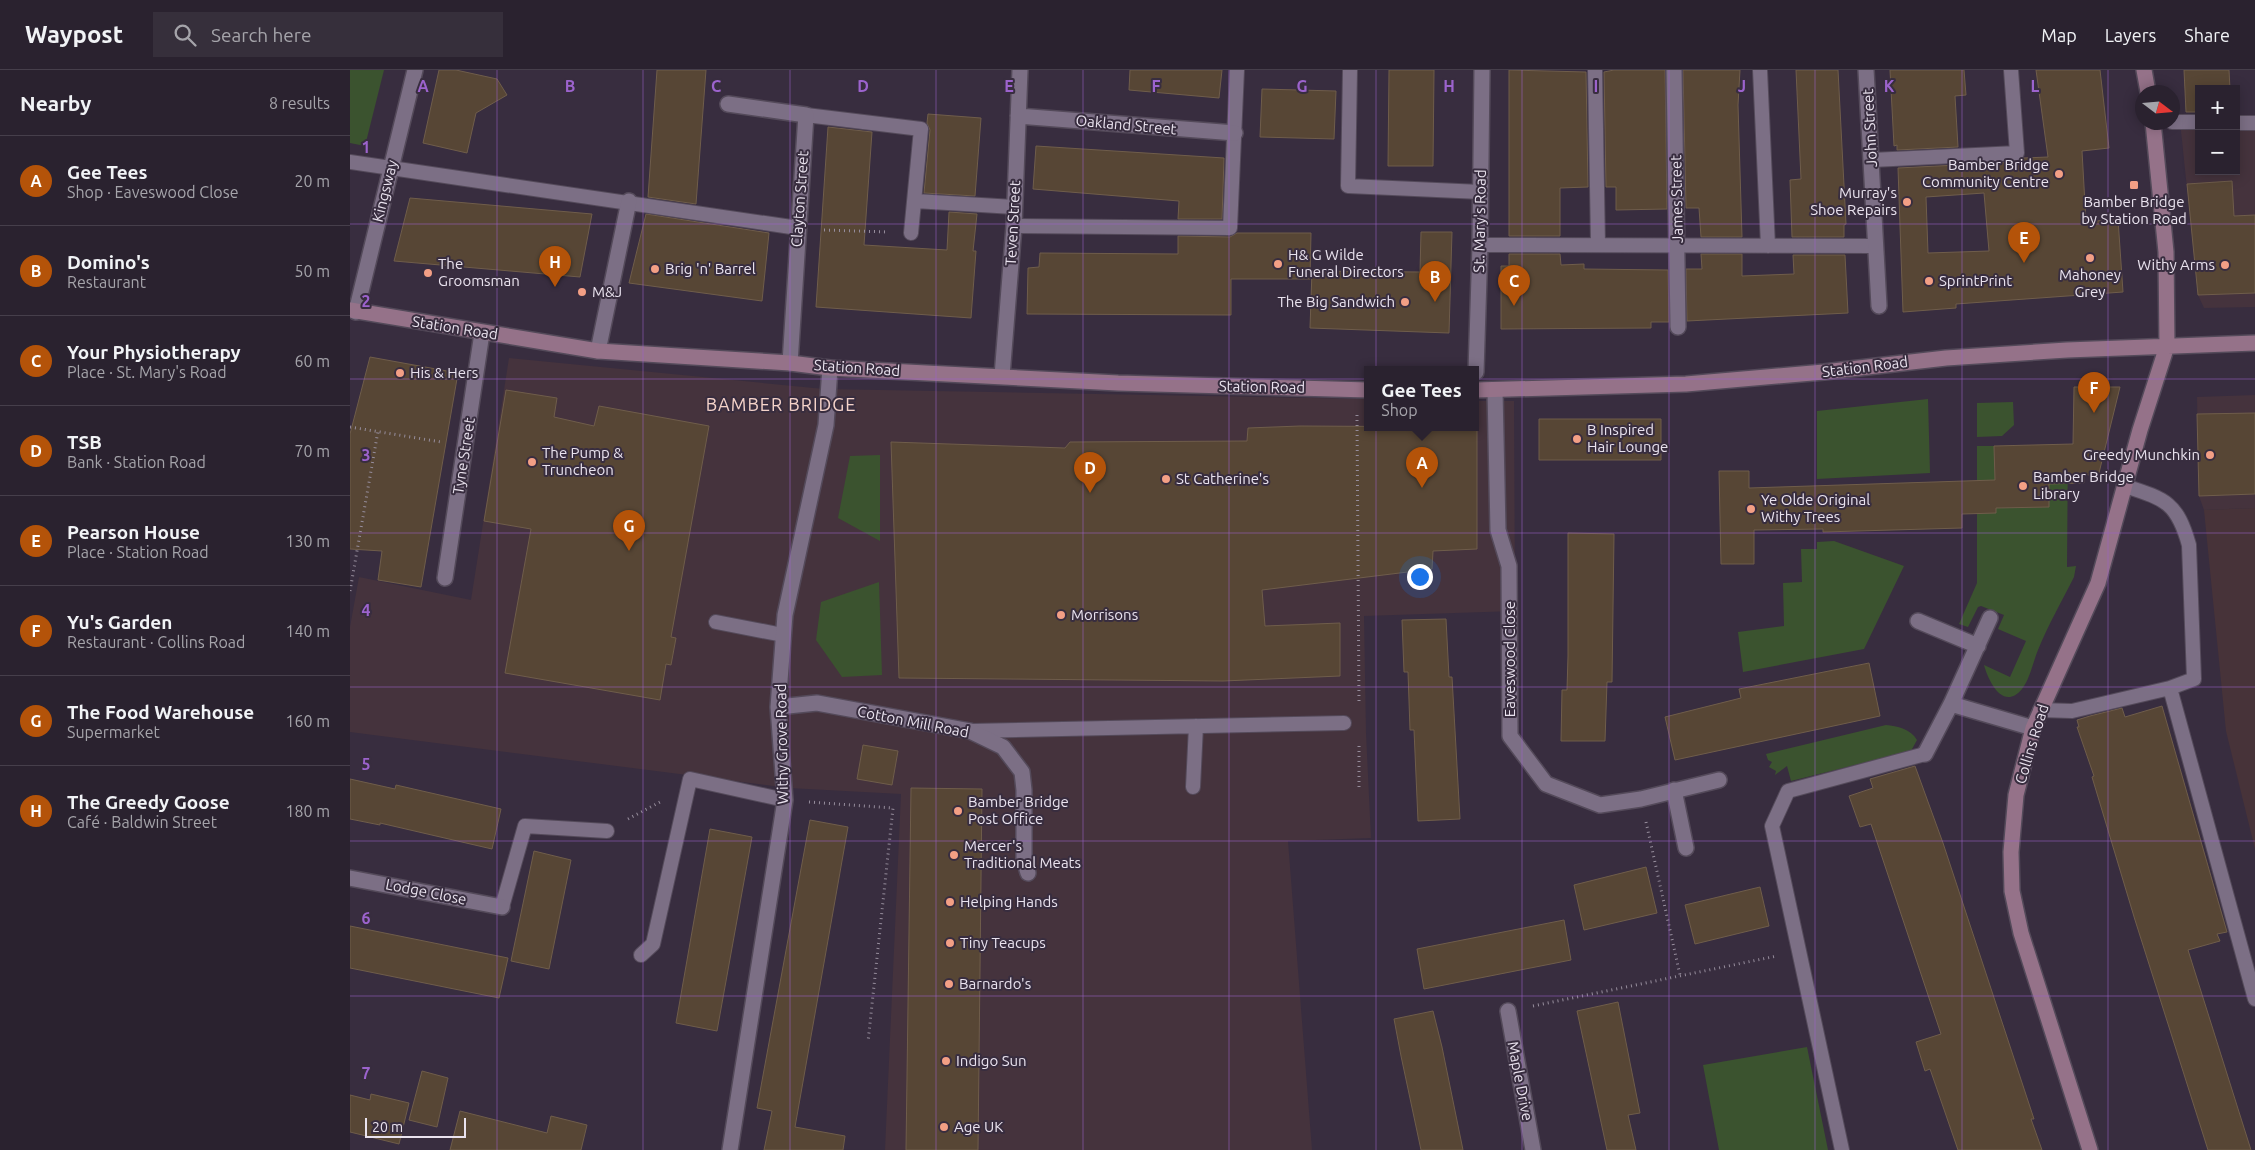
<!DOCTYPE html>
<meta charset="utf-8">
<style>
body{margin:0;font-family:Ubuntu,sans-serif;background:#362f3b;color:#f1f3f6}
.controls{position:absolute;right:15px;top:15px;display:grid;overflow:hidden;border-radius:0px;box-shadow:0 2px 12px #0003}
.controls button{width:45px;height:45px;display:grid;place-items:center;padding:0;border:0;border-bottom:1px solid #463f4b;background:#2a222f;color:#f1f3f6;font:25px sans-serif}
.compass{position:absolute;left:1785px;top:15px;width:45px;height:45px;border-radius:50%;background:#2a222f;box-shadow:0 2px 12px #0003;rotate:106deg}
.scale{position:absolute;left:15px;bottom:12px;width:101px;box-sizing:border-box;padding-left:5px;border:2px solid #e9e2ee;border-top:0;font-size:14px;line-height:18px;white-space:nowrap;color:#e9e2ee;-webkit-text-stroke:4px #382d3f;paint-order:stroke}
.you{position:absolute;left:1069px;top:506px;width:18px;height:18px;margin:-12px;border:4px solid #fff;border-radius:50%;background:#1a73e8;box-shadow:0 0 0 8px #1a73e833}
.badge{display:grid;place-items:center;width:32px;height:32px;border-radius:50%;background:#b45309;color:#fff;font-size:16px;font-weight:700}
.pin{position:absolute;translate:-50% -41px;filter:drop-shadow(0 1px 2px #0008)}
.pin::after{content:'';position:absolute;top:26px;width:18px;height:15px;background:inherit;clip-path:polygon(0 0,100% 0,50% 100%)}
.popup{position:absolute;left:1014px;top:296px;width:115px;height:65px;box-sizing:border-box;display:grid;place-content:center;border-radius:0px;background:#2a222f;filter:drop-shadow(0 1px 4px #0005);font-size:16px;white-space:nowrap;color:#a5a4aa}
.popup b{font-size:19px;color:#f1f3f6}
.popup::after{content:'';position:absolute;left:50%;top:100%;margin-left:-10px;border:10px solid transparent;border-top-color:#2a222f}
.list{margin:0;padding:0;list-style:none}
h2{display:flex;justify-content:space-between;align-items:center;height:65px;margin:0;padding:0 20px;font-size:21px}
h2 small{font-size:16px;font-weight:400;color:#a5a4aa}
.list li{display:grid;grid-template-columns:32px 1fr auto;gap:15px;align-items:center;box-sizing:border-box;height:90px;padding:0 20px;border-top:1px solid #463f4b}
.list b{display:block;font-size:19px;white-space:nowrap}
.list p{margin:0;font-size:16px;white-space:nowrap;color:#a5a4aa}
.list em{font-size:16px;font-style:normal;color:#a5a4aa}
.icon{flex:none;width:28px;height:28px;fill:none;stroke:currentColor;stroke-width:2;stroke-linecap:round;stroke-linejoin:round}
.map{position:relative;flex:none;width:1905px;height:1080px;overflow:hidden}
header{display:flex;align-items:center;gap:30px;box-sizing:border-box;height:70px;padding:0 25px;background:#2a222f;border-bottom:1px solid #463f4b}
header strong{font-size:24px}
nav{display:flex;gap:28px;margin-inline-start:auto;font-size:18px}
.search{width:350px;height:45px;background:#362f3b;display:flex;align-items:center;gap:12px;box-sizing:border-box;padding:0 18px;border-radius:0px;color:#a5a4aa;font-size:19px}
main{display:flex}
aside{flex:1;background:#2a222f}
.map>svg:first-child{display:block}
.commercial{fill:#45333d}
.education{fill:#473339}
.green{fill:#3b532f}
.building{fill:#574635;stroke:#6f5d4b;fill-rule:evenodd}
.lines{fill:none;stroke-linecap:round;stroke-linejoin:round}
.lane-casing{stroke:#544a5a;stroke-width:16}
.street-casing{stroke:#544a5a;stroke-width:18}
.secondary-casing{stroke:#544a5a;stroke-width:18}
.path{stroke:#968d9c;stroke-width:3;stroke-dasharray:1 4;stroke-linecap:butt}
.lane{stroke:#7c6f85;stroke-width:14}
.street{stroke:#7c6f85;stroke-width:15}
.secondary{stroke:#957289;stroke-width:15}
.grid{fill:none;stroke:#9c63cd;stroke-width:1;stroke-opacity:0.55}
.poi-dot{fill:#f39f85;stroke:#382d3f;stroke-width:2}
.labels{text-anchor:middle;stroke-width:4;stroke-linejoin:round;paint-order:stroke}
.street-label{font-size:15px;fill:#e9e2ee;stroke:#382d3f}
.poi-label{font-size:15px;fill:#e9e2ee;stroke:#382d3f;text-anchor:start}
.quarter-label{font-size:18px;letter-spacing:1px;fill:#f5d3c9;stroke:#382d3f}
.grid-label{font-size:16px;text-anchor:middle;font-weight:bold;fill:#9c63cd;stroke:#382d3f;stroke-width:4;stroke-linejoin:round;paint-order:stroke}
</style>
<header>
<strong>Waypost</strong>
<div class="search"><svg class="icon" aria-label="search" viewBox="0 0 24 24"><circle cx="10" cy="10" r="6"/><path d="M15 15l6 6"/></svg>Search here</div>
<nav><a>Map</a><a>Layers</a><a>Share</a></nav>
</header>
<main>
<aside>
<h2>Nearby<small>8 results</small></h2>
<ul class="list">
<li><span class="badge">A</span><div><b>Gee Tees</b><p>Shop · Eaveswood Close</p></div><em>20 m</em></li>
<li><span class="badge">B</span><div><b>Domino's</b><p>Restaurant</p></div><em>50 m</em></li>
<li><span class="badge">C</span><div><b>Your Physiotherapy</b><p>Place · St. Mary's Road</p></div><em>60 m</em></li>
<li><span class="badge">D</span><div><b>TSB</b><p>Bank · Station Road</p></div><em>70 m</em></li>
<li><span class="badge">E</span><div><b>Pearson House</b><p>Place · Station Road</p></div><em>130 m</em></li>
<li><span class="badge">F</span><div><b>Yu's Garden</b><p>Restaurant · Collins Road</p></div><em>140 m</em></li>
<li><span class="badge">G</span><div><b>The Food Warehouse</b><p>Supermarket</p></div><em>160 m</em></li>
<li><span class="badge">H</span><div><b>The Greedy Goose</b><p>Café · Baldwin Street</p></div><em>180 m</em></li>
</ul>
</aside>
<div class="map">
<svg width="1905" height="1080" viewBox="0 0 1905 1080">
<rect width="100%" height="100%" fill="#382d3f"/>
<path class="commercial" d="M1830 51 1849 52V101H1886V53H1905V237L1854 238 1848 225Z
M159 288 474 319 1018 329V357H1126V331H1164L1165 541 1014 546 1016 663 1021 768 938 771 962 1080H535L551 724 439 718 0 662V557L9 507 121 530Z
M1905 325V438L1854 440 1849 426 1847 327Z"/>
<path class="education" d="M1905 438V779L1876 661 1854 440Z"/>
<path class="green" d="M0 0H34L15 76 0 73Z
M1578 329 1580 403 1467 409V341Z
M1663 332 1664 355 1652 366 1627 367V333Z
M1698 375H1718L1717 497 1726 496 1724 507C1712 531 1698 555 1688 580 1683 592 1680 609 1672 619 1653 642 1638 610 1634 595L1660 607 1676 571 1648 559 1654 545 1631 536 1628 537 1618 557 1609 554 1627 513V376H1644L1646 438 1699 437Z
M530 385V471L488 448 500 386Z
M1484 471 1554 496 1514 579 1393 602 1388 562 1434 556 1433 513 1452 512 1451 479H1467V472Z
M529 512 532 605 492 607 466 570 471 532Z
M1536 655C1547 656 1561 659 1567 670L1561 681 1441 711 1437 696 1425 705 1426 701 1419 697 1422 692 1418 690 1416 684Z
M1457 977 1478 1080H1369L1353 995Z"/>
<path class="building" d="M89 0H106L147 9 157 25 126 43 117 83 73 73Z
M307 0H356L346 134 298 127Z
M780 0H872L869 28 779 20Z
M1039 0H1084L1083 96H1038Z
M1159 0 1236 2 1238 117 1210 118V166H1159Z
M1264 0H1315L1317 139 1266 140V117H1256L1254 2Z
M1333 0H1390L1388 35 1392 167H1351L1349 138H1336Z
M1446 0H1488L1496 154 1494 155V167H1442L1440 110 1451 109Z
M1540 0H1614L1616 25 1605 26 1608 77 1547 80V75L1544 76Z
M1686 0H1750L1759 78 1732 81 1736 152 1768 149 1773 222 1606 234V238L1553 242 1548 98 1667 92 1674 88 1698 87ZM1634 123 1639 181 1578 183 1576 127Z
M1834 0H1879L1880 19H1849V42H1836Z
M912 19 986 21 984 69 910 67Z
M578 44 631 48 625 126 574 123 580 60 577 53Z
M478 57 522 62 514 175 597 180 599 142 627 144 623 181H626L621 248 466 237Z
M686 76 874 88 872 149H828L829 131 683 119Z
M1882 111 1884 146 1905 145V223L1848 225 1837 114Z
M60 128 242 144 230 207 44 191Z
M296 144 419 163 412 231 279 213Z
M1071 162H1102L1099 263 960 258 962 201 1070 202Z
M887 163H961L960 209H881V245L677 244 678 198 689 197 690 183 828 184V166L880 167Z
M1159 184H1210L1211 195 1234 194V199L1318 200 1319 252H1301V258L1151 259V196H1159Z
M1351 184H1392V206L1444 204 1443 185H1495L1498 243 1337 251 1336 199H1352Z
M20 287 108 303 71 517 28 510 32 481 0 479V364Z
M1724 317H1770L1748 407 1734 404V413L1699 414V437L1646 438V443L1612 444V458L1473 462V459L1404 460V494H1371L1369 401H1399V418L1645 410 1644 376 1723 374Z
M156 320 207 328 204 347 244 356 249 336 359 356 321 567 326 568 321 595 316 594 310 630 155 603 181 459 134 451Z
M1905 343V424L1849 426 1847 344Z
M1189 349H1311V390H1189Z
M950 356 1127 357V479L1083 481 1082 499 912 520 915 556 990 553V606L873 611 549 608 541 372 715 378 720 372 897 371 898 358Z
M1218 463 1264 464 1262 612H1257L1255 671H1211L1212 620H1217L1218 586Z
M1096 549 1099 607H1102L1110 749 1068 751 1064 660H1060L1058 602H1054L1052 550Z
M1519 593 1530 646 1325 690 1315 647 1391 628 1389 619Z
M1812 636 1877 862 1867 864 1870 871 1838 880 1901 1080H1858L1785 850 1742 707 1744 706 1727 657H1729L1727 650 1740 646 1772 638 1775 647Z
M513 675 548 681 542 715 507 709Z
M1565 696 1593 773 1684 1049H1681L1692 1080H1608L1580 999 1575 1001 1566 972 1591 964 1521 754 1510 757 1499 726 1523 718 1520 709Z
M0 709 45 719 46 715 151 739 142 779 30 753V755L0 749Z
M561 718 632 719 628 1080H556Z
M460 750 498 757 445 1057 495 1066 493 1080H414L422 1041 407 1038Z
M360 759 402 767 367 961 326 953Z
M184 781 221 790 199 899 161 891Z
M1296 797 1307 843 1234 860 1224 815Z
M1410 817 1419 856 1345 874 1335 835Z
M1214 850 1221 890 1074 919 1067 879Z
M0 856 158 888 149 928 0 898Z
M1268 932 1290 1043 1278 1045 1286 1080H1257L1227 941Z
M1083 941 1092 977 1113 1080H1071L1051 986 1044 949Z
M72 1001 98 1008 87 1057 59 1050Z
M21 1024 59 1033 49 1074 0 1062V1025L20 1030Z
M110 1041 197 1063 201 1046 237 1055 231 1080H100Z"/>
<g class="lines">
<defs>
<path id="lane" d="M1000 0 998 116 1131 122
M1245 0 1248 175
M1410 0 1418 176
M456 45 571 59 561 163
M1822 52H1849
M1886 53H1905
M1522 90 1667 83 1661 0
M0 92 448 158
M565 131 664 137
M664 156 880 158 887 0
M1130 175 1526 176
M366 552 433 565
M1820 618 1905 929
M1690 640 1722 641 1820 618 1844 609 1839 475C1827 432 1815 429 1775 416
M620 661 994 653
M843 717 846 656
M152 837 175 756 257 761
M291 885 303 874 340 709 435 730
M1492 1080 1422 756 1438 721 1575 684"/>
<path id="street" d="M1324 0 1328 257
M1516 0 1529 236
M378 34 456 45 440 293
M668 46 885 63
M6 242 65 0
M248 281 279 131
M1126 302 1130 175 1132 0
M652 306 664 156 670 0
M1145 321 1148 460 1159 496 1160 666 1196 714 1250 735 1291 729 1369 710
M95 508 132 263
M1568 551 1628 576
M1601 634 1683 658
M428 637 467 633 620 661 653 677 672 702 674 720V789L678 803
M1575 684 1601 634 1640 548
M1324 720 1336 778
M0 808 152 837
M1158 941 1183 1080
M380 1080 435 730 428 637 435 545 476 355 480 298"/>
<path id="secondary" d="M1794 0 1798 22
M0 240 248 281 440 293 480 298 768 313 1018 320
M1126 320 1336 314 1474 302 1596 288 1717 280 1905 273
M1740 1080 1671 863 1662 821 1661 782 1666 725 1683 658 1748 513 1790 360 1817 276 1816 182 1803 52"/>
</defs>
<use href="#lane" class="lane-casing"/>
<use href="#street" class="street-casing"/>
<use href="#secondary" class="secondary-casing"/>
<path class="path" d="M474 160 538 162
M1007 345 1009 634
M0 357 91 372
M0 521 28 361
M1009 717V673
M459 732 543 738 518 972
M278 749 310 732
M1296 752 1330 905
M1183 936 1427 886"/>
<use href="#lane" class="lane"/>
<use href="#street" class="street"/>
<use href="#secondary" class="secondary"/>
</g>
<path class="grid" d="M147 0V1080M293 0V1080M440 0V1080M586 0V1080M733 0V1080M879 0V1080M1026 0V1080M1172 0V1080M1319 0V1080M1465 0V1080M1612 0V1080M1758 0V1080M0 154H1905M0 309H1905M0 463H1905M0 617H1905M0 771H1905M0 926H1905"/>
<g class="poi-dot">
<circle cx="1709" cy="104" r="5"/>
<rect x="1779" y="110" width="10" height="10" rx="2.5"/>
<circle cx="1557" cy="132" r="5"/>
<circle cx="1740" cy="188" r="5"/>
<circle cx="928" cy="194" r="5"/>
<circle cx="1875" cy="195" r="5"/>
<circle cx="305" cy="199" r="5"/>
<circle cx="78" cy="203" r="5"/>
<circle cx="1579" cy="211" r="5"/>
<circle cx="232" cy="222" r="5"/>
<circle cx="1055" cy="232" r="5"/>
<circle cx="50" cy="303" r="5"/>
<circle cx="1227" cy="369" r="5"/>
<circle cx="1860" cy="385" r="5"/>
<circle cx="182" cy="392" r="5"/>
<circle cx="816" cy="409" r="5"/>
<circle cx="1673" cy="416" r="5"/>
<circle cx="1401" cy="439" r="5"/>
<circle cx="711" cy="545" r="5"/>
<circle cx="608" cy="741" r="5"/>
<circle cx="604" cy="785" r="5"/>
<circle cx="600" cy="832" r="5"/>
<circle cx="600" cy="873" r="5"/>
<circle cx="599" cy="914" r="5"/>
<circle cx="596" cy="991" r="5"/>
<circle cx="594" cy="1057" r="5"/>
</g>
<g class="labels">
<g class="street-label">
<text transform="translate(776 55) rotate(5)" y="5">Oakland Street</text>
<text transform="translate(1520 58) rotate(-93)" y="5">John Street</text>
<text transform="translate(35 121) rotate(-76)" y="5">Kingsway</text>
<text transform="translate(450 129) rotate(-86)" y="5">Clayton Street</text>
<text transform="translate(1327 129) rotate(-91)" y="5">James Street</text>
<text transform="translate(1130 151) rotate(-89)" y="5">St. Mary's Road</text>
<text transform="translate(663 153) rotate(-87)" y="5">Teven Street</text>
<text transform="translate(105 258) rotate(9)" y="5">Station Road</text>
<text transform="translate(1515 297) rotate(-7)" y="5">Station Road</text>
<text transform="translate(507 298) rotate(4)" y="5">Station Road</text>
<text transform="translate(912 317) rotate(1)" y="5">Station Road</text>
<text transform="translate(114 386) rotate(-81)" y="5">Tyne Street</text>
<text transform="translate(1160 589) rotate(-90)" y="5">Eaveswood Close</text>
<text transform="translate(563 652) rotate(11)" y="5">Cotton Mill Road</text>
<text transform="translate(432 674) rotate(-91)" y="5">Withy Grove Road</text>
<text transform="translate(1682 674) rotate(-73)" y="5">Collins Road</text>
<text transform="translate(76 822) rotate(11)" y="5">Lodge Close</text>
<text transform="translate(1170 1011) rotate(79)" y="5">Maple Drive</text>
</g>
<g class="poi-label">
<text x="1699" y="100" text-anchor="end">Bamber Bridge<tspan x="1699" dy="17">Community Centre</tspan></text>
<text x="1547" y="128" text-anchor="end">Murray's<tspan x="1547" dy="17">Shoe Repairs</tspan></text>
<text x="1784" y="137" text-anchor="middle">Bamber Bridge<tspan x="1784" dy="17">by Station Road</tspan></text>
<text x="938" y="190">H&amp; G Wilde<tspan x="938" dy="17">Funeral Directors</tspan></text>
<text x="88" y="199">The<tspan x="88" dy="17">Groomsman</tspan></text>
<text x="1865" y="200" text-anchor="end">Withy Arms</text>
<text x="315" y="204">Brig 'n' Barrel</text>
<text x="1740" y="210" text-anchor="middle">Mahoney<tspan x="1740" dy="17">Grey</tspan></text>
<text x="1589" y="216">SprintPrint</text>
<text x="242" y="227">M&amp;J</text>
<text x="1045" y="237" text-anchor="end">The Big Sandwich</text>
<text x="60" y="308">His &amp; Hers</text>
<text x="1237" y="365">B Inspired<tspan x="1237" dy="17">Hair Lounge</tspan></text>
<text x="192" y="388">The Pump &amp;<tspan x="192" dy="17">Truncheon</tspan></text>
<text x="1850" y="390" text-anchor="end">Greedy Munchkin</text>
<text x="1683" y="412">Bamber Bridge<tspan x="1683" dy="17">Library</tspan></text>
<text x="826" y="414">St Catherine's</text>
<text x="1411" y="435">Ye Olde Original<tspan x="1411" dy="17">Withy Trees</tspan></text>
<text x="721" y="550">Morrisons</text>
<text x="618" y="737">Bamber Bridge<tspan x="618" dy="17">Post Office</tspan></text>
<text x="614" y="781">Mercer's<tspan x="614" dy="17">Traditional Meats</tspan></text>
<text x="610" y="837">Helping Hands</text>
<text x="610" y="878">Tiny Teacups</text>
<text x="609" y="919">Barnardo's</text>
<text x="606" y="996">Indigo Sun</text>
<text x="604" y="1062">Age UK</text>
</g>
<g class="quarter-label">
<text x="431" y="341">BAMBER BRIDGE</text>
</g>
</g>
<g class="grid-label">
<text x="73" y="22">A</text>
<text x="220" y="22">B</text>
<text x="366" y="22">C</text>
<text x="513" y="22">D</text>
<text x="659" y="22">E</text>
<text x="806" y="22">F</text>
<text x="952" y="22">G</text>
<text x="1099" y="22">H</text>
<text x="1246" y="22">I</text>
<text x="1392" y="22">J</text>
<text x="1539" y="22">K</text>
<text x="1685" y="22">L</text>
<text x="16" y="83">1</text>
<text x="16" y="237">2</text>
<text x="16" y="391">3</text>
<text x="16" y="546">4</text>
<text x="16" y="700">5</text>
<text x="16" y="854">6</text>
<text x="16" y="1009">7</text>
</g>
</svg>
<div class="controls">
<button>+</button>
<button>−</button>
</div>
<svg class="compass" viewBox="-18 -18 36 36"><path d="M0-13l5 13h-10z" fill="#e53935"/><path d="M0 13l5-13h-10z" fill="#a5a4aa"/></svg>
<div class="scale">20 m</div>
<div class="you"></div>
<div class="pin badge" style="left:1072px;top:418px">A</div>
<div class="popup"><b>Gee Tees</b>Shop</div>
<div class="pin badge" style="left:1085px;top:232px">B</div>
<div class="pin badge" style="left:1164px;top:236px">C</div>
<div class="pin badge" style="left:740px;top:423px">D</div>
<div class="pin badge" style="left:1674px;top:193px">E</div>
<div class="pin badge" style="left:1744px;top:343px">F</div>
<div class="pin badge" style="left:279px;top:481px">G</div>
<div class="pin badge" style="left:205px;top:217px">H</div>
</div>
</main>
